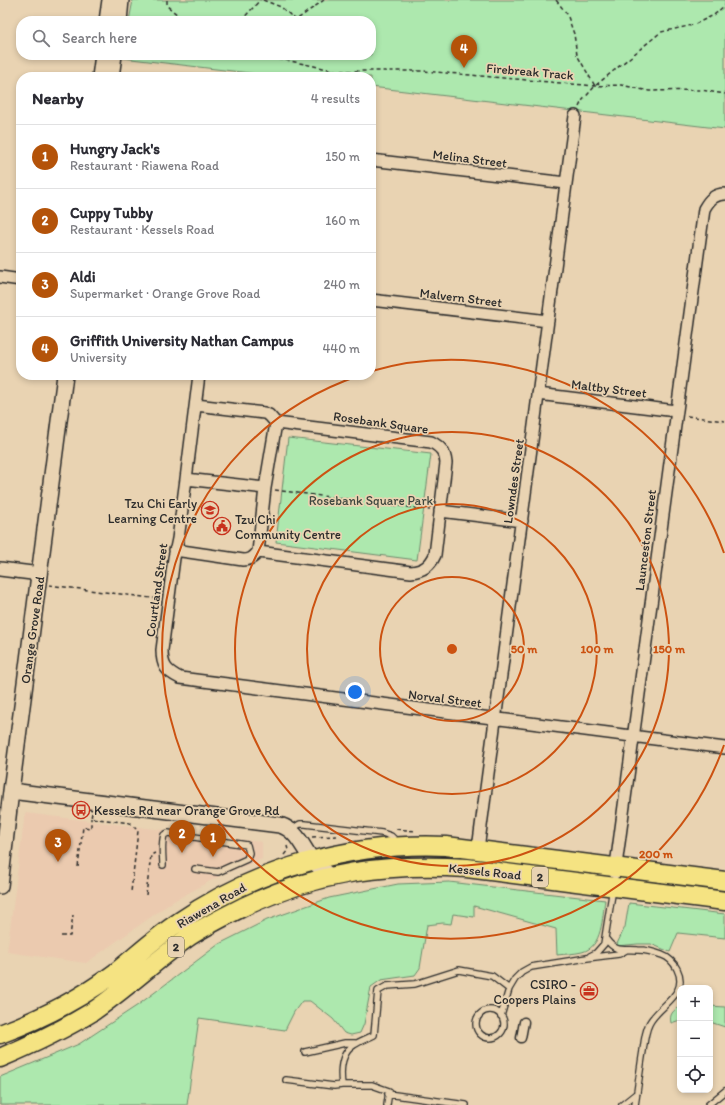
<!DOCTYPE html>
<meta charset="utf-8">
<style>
body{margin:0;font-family:Itim,sans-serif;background:#f2f2f3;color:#2b2b33}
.controls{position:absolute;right:12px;bottom:12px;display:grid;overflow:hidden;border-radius:8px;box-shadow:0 2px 6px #0003}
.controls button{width:36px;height:36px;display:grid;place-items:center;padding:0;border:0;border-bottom:1px solid #e1e1e2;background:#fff;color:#2b2b33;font:20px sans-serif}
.you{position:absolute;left:355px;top:692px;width:14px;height:14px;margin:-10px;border:3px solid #fff;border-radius:50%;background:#1a73e8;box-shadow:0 0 0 6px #1a73e833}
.badge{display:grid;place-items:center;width:26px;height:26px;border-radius:50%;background:#b45309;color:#fff;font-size:13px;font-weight:700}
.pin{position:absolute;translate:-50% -33px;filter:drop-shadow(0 1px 2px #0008)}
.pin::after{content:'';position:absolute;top:21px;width:14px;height:12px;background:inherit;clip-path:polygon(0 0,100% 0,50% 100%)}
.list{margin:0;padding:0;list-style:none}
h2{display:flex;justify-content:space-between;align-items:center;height:52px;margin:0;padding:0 16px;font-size:17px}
h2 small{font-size:13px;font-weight:400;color:#7c7c81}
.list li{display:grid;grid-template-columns:26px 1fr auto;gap:12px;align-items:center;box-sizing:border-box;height:64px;padding:0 16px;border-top:1px solid #e1e1e2}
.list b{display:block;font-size:15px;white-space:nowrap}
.list p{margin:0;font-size:13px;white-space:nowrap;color:#7c7c81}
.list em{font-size:13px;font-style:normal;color:#7c7c81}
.icon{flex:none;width:22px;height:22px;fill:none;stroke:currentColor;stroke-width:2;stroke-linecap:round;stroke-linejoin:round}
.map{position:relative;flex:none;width:725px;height:1105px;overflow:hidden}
.search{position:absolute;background:#fff;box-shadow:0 2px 6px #0003;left:16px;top:16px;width:360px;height:44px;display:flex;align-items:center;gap:10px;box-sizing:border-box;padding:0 14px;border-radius:16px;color:#7c7c81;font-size:15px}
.panel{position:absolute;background:#fff;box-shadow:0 2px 6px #0003;left:16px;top:72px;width:360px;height:308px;border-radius:16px}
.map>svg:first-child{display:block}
.built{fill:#ebcaaf}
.green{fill:#ade8ae;stroke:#6c8a6c}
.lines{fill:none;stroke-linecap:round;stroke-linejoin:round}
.service-casing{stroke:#2b2b2b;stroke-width:8}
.pedestrian-casing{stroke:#2b2b2b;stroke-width:11}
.minor-casing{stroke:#2b2b2b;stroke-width:14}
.tertiary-casing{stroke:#2b2b2b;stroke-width:16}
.secondary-casing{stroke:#2b2b2b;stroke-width:18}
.trunk-casing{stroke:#2b2b2b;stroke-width:21}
.path{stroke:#2b2b2b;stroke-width:1.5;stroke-dasharray:4 3;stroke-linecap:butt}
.service{stroke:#e9d3b2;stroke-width:5.5}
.pedestrian{stroke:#e9d3b2;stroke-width:8}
.minor{stroke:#e9d3b2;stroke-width:11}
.tertiary{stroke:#e9d3b2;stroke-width:13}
.secondary{stroke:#e9d3b2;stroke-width:15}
.trunk{stroke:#f5e382;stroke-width:18}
.ring{fill:none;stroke:#cc5211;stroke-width:2}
.labels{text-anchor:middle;stroke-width:3.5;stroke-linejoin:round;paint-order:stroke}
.shield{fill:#e9d3b2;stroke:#645d54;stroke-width:1}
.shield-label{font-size:12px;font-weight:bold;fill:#2b2b2b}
.street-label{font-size:13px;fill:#2b2b2b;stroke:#e9d3b2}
.park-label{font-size:13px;fill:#3e473f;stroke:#e9d3b2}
.poi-label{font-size:13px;fill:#2b2b2b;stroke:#e9d3b2;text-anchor:end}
.centre{fill:#cc5211;stroke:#e9d3b2;stroke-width:2}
.ring-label{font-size:12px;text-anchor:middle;font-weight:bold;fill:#cc5211;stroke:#e9d3b2;stroke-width:3.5;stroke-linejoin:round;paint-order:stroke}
</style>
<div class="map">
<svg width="725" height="1105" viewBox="0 0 725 1105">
<rect width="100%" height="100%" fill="#e9d3b2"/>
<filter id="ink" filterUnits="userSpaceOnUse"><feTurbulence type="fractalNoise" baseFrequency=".025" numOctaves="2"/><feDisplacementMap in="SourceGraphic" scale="8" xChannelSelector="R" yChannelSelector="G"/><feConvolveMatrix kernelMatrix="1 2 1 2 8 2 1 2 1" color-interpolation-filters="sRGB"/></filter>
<g filter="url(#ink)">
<path class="built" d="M25 813 262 842V859L223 874 172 902 86 963 7 952Z"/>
<path class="green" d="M133 0H725V129L371 87V77H283L123 58 124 55H371V21H129Z
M288 438 431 454 417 560 276 542Z
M449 882 605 900C602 917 603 947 582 952 574 954 565 954 557 955L556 929 474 906V917L453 914 451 924 443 923 427 925 420 968 415 975 381 980 371 987 364 1024 360 1033 351 1035 344 1033 333 1019 310 1001H302L294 1012 285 1030 199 1018 187 1105H0V1077L79 1044 138 1005 219 944 267 920 329 898 398 884Z
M629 903 725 914V938L678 933 670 952 651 944H638L616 946 625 927Z
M680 1006V1020L671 1023C669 1014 673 1011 680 1006Z
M710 1006 725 1007V1027L710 1022Z"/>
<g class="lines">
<defs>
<path id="service" d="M290 830 300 824H305L382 833 391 836 398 843
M163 865C163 855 161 845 164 835L168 833 247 845 249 853 247 859 218 872 195 869
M606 939C616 953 623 949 638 950 646 950 654 952 662 955 668 957 674 963 677 969 690 995 658 1005 649 1024 645 1032 644 1043 643 1051 640 1069 638 1087 635 1105
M590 956 596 953 604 944 613 888
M476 1024a14 14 0 1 1 28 0a14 14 0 1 1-28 0Z
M501 1016 509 989 515 979 522 972 531 967 587 958 619 954 626 950
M305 1052 345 1043H355
M286 1080 334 1086 342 1085
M388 1094 466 1105
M387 1105 389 1091 372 1085H342C340 1070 341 1053 354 1045 360 1041 368 1038 374 1035L378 991 387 986 415 984 459 970 492 976 509 989
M622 1105 637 1093
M708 1105 725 1091"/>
<path id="pedestrian" d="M521 1038 524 1022"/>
<path id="minor" d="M371 160 566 183
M0 277 21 280
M371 300 548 321
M199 375 186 479 178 539 174 558 162 650C162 666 166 671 180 678L725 748
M538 394 676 411
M196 405 264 413 269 415 276 423
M276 423 431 442C441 447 445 452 446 463L435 555C430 566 423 571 411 572L258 552 265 488Z
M186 479 265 488
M440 511 522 521
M175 550 243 560C250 560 253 558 258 552
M478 849 575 116
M615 873 704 209C709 200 714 194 725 194"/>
<path id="tertiary" d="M0 569 40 574"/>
<path id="secondary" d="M107 21 110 0
M119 21 121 0
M100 77 103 55
M111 77 114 55
M11 791 280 825C298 831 302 847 313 861 318 866 324 871 329 876
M0 886 11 791 65 375"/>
<path id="trunk" d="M0 1034C41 1019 80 999 115 973 136 956 156 937 179 922 257 868 352 842 446 846L725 881
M0 1058C33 1044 61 1031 92 1012 126 989 156 960 190 936 207 925 225 916 243 907 318 872 386 863 467 868L725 901"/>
</defs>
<use href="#service" class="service-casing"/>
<use href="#pedestrian" class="pedestrian-casing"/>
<use href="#minor" class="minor-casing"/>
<use href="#tertiary" class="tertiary-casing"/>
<use href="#secondary" class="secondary-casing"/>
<use href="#trunk" class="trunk-casing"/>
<path class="path" d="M167 0V6L185 21
M263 0 281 7 296 20 324 0
M556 0 567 14 574 34 577 55 595 86
M241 21 260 0
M237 55 286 60 337 71H424L595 86 621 85 649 91 701 90 725 94
M579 107 582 101 595 86 661 32 693 25 714 15 725 5
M687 416 725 421
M275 490 430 510
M49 585 159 599
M92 813 91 818 130 823 138 831 131 892
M396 829 416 831
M312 837 340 836
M284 855 288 850 287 846
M78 867 83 827 91 828V818
M146 895 151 855 155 853
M61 936H70L73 915"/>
<use href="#service" class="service"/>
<use href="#pedestrian" class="pedestrian"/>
<use href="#minor" class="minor"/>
<use href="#tertiary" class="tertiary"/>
<use href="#secondary" class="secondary"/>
<use href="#trunk" class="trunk"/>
</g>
</g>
<g class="ring">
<circle cx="452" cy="649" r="72"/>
<circle cx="452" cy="649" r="145"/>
<circle cx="452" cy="649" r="217"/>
<path d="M724 745A289 289 0 1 1 358 376M372 371A289 289 0 0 1 724 553"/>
</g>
<defs>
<symbol id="school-ring" viewBox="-11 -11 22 22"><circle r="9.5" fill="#e9d3b2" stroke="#c8321e" stroke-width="1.5"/><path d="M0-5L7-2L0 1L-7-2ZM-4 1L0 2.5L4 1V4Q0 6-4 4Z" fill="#c8321e"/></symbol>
<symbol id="civic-ring" viewBox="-11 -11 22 22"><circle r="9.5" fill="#e9d3b2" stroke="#c8321e" stroke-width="1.5"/><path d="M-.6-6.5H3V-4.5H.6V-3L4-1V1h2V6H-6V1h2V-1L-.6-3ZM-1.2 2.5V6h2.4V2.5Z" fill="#c8321e"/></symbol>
<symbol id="bus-ring" viewBox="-11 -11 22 22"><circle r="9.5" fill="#e9d3b2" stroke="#c8321e" stroke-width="1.5"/><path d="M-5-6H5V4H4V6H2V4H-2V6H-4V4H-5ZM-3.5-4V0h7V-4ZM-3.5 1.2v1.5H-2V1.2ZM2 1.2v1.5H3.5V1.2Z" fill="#c8321e"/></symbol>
<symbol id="office-ring" viewBox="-11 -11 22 22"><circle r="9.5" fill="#e9d3b2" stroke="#c8321e" stroke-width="1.5"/><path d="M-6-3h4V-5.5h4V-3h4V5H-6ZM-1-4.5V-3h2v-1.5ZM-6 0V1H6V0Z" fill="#c8321e"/></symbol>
</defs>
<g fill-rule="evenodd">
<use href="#school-ring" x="200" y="500" width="20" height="20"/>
<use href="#civic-ring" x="212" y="516" width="20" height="20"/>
<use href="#bus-ring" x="71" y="800" width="20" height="20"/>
<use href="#office-ring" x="579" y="981" width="20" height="20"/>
</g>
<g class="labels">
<g class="shield">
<rect x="532" y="867" width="16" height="20" rx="3"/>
<rect x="168" y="937" width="16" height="20" rx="3"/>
</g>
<g class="shield-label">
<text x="540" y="881">2</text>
<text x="176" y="951">2</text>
</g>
<g class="street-label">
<text transform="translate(530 71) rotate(5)" y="5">Firebreak Track</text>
<text transform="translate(470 158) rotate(7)" y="5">Melina Street</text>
<text transform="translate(461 297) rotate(7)" y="5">Malvern Street</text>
<text transform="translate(609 388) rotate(7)" y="5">Maltby Street</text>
<text transform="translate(381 422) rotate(8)" y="5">Rosebank Square</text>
<text transform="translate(513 481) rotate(-82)" y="5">Lowndes Street</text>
<text transform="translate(645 540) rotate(-83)" y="5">Launceston Street</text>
<text transform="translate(156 590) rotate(-82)" y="5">Courtland Street</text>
<text transform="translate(32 630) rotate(-82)" y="5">Orange Grove Road</text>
<text transform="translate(445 698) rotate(7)" y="5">Norval Street</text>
<text transform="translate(485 871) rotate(6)" y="5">Kessels Road</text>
<text transform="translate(211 905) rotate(-30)" y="5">Riawena Road</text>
</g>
<g class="park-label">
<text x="371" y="505">Rosebank Square Park</text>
</g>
<g class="poi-label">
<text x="197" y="508">Tzu Chi Early<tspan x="197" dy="15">Learning Centre</tspan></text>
<text x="235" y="524" text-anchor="start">Tzu Chi<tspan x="235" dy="15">Community Centre</tspan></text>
<text x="94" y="815" text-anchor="start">Kessels Rd near Orange Grove Rd</text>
<text x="576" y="989">CSIRO -<tspan x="576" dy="15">Coopers Plains</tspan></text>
</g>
</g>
<circle cx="452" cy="649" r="6" class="centre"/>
<g class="ring-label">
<text x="524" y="653">50 m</text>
<text x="597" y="653">100 m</text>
<text x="669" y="653">150 m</text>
<text x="656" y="858">200 m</text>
</g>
</svg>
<div class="controls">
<button>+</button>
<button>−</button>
<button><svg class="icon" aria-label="locate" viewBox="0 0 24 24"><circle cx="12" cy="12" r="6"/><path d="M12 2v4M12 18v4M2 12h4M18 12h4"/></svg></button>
</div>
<div class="you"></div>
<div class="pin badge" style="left:213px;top:857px">1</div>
<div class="pin badge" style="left:182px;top:853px">2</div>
<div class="pin badge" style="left:58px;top:862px">3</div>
<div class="pin badge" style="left:464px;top:68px">4</div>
<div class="search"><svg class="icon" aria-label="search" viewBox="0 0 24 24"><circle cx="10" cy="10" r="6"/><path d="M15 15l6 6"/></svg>Search here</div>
<section class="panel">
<h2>Nearby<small>4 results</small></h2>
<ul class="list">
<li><span class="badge">1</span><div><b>Hungry Jack's</b><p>Restaurant · Riawena Road</p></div><em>150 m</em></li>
<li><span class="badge">2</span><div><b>Cuppy Tubby</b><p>Restaurant · Kessels Road</p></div><em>160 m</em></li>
<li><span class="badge">3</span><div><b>Aldi</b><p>Supermarket · Orange Grove Road</p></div><em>240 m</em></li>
<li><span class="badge">4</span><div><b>Griffith University Nathan Campus</b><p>University</p></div><em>440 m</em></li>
</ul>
</section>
</div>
